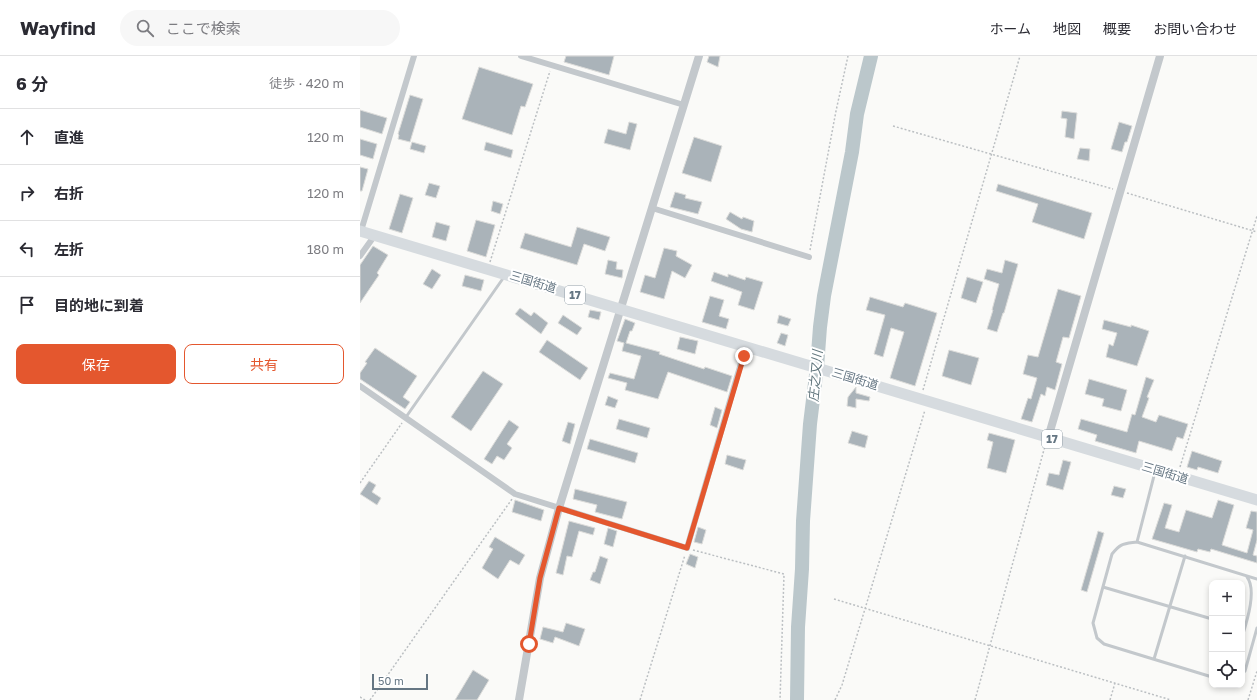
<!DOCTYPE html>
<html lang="ja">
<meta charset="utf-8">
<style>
body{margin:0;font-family:"Golos Text","Noto Sans JP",sans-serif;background:#f7f7f7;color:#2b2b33}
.controls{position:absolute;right:12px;bottom:12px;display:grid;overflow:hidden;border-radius:8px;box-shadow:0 2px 6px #0003}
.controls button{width:36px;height:36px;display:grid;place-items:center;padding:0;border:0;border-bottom:1px solid #e1e1e2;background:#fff;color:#2b2b33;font:20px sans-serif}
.scale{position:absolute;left:12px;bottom:10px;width:56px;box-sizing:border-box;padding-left:4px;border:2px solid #657683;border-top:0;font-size:11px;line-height:14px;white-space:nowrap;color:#657683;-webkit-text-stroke:3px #fff;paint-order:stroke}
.stop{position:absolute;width:12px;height:12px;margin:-9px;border:3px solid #e4572e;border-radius:50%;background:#fff}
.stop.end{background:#e4572e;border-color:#fff;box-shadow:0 1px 4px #0008}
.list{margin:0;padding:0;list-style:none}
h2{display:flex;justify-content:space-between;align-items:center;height:52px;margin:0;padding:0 16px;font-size:17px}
h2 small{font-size:13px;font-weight:400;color:#7c7c81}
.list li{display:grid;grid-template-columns:26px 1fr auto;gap:12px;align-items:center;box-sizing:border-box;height:56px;padding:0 16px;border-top:1px solid #e1e1e2}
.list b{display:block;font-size:15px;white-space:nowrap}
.list em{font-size:13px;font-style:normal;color:#7c7c81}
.actions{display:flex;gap:8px;padding:12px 16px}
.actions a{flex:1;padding:9px 0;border:1px solid #e4572e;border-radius:8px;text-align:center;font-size:14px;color:#e4572e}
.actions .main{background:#e4572e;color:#fff}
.icon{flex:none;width:22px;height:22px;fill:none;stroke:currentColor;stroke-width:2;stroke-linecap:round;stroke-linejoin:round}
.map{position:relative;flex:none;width:897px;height:644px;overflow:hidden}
header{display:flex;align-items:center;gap:24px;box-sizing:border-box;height:56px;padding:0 20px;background:#fff;border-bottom:1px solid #e1e1e2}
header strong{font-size:19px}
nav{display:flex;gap:22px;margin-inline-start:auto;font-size:14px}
.search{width:280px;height:36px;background:#f7f7f7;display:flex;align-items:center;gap:10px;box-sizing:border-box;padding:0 14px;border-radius:22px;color:#7c7c81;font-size:15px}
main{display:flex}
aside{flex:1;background:#fff}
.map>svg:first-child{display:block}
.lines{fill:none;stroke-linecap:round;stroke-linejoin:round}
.river{stroke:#bbc7cb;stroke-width:14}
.building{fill:#aab3b9;stroke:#dcdcda}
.path{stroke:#bbbfc2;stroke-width:1.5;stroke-dasharray:2 2;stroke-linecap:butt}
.service{stroke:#c3c8cc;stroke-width:3}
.minor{stroke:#c3c8cc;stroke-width:6}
.tertiary{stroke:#c3c8cc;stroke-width:8}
.trunk{stroke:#d6dbdf;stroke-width:11}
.route{stroke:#e4572e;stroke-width:5}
.labels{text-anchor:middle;stroke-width:4;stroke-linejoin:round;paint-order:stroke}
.shield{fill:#fff;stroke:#939fa8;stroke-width:1}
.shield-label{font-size:11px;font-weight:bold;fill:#657683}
.street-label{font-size:12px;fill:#657683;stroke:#fff}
.water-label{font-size:13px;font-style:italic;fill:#60757c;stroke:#fff}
</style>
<header>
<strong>Wayfind</strong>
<div class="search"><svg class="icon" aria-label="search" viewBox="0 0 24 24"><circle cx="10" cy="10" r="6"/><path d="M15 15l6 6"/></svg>ここで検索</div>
<nav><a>ホーム</a><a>地図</a><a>概要</a><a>お問い合わせ</a></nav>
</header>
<main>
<aside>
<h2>6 分<small>徒歩 · 420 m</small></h2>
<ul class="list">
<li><svg class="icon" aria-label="ahead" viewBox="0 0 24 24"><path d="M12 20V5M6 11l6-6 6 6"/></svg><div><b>直進</b></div><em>120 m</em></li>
<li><svg class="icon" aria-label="right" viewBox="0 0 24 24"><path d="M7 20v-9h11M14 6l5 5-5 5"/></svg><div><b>右折</b></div><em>120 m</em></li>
<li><svg class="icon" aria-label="left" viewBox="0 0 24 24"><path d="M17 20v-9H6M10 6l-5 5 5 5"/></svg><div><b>左折</b></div><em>180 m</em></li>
<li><svg class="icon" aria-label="arrive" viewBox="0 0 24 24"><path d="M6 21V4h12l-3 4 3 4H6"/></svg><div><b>目的地に到着</b></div></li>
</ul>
<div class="actions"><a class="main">保存</a><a>共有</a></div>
</aside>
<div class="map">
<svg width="897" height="644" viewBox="0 0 897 644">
<rect width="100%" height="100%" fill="#fafaf8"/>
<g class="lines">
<path class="river" d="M437 644 438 571 442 513 443 465 450 368 457 311 460 271 464 240 492 96 497 58 511 0"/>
</g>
<path class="building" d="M206 0H254L249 19 204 6Z
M349 0H360L358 11 347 6Z
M119 11 173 28 165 51 161 50 152 79 102 63Z
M50 39 63 43 50 86 38 83 39 79 38 78Z
M0 54 27 62 22 78 0 71Z
M702 55 717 57 714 83 705 81 707 63 701 62Z
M269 66 277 68 270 94 244 87 248 73 266 78Z
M759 66 772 70 767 86H765L762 96 751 93Z
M334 81 362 90 351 126 322 117Z
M0 83 17 88 13 103 0 99Z
M52 86 66 90 64 97 50 93Z
M126 86 153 94 151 102 124 94Z
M720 92 730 93 729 105 717 103Z
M0 111 8 113 2 135H0Z
M69 127 80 130 76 142 65 139Z
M638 128 732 157 724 183 672 166 678 148 636 135Z
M315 136 326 139 325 142 342 146 338 158 310 151Z
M40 138 53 142 42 177 29 173Z
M133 145 143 148 140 158 131 155Z
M370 156 382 163 383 161 394 165 392 176 381 173 366 163Z
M116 164 135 169 126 201 107 195Z
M76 166 90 170 86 185 72 181Z
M217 171 250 181 245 195 224 188 217 209 160 192 165 177 211 191Z
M13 190 28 199 17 217 19 219 0 247V209Z
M304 192 317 195 316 200 332 209 325 222 312 215 304 243 280 236 285 219 295 222Z
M248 204 257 206 256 213 263 214 262 222 245 218Z
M645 204 658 208 644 257H643L637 276 627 273 633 254H632L639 228 624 223 627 213 642 217Z
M72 213 81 219 72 233 63 228Z
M354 216 368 221V218L385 224 386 221 403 226 394 254 378 249 382 236 351 225Z
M105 219 124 224 121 235 102 230Z
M607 221 623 226 616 247 601 242Z
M698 233 721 240 709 282 703 281 696 306 702 308 695 334 687 331 685 340 681 338 672 366 661 363 668 342 671 343 677 322 663 318 668 299 678 301Z
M350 240 364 244 359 260 369 263 366 273 342 266Z
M510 241 543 251 545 247 577 257 555 330 530 322 544 276 531 272 523 301 514 298 525 259 506 254Z
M160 252 171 260 174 256 188 267 181 278 155 258Z
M230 254 241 256 239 264 228 261Z
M203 259 222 272 217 279 198 267Z
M419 259 431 263 428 270 417 267Z
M265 263 275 267 272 275H270L266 287 300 296 299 298 344 313 345 311 372 320 367 336 308 316 298 343 265 334 267 327 248 322 250 317 274 323 281 300 262 295 264 287 257 285Z
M744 264 771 271V269L789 275 777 310 746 301 749 288 753 290 757 277 742 273Z
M421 277 428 279 425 290 417 287Z
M320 281 338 285 335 298 317 293Z
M187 284 228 312 220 324 179 296Z
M15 292 57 320 43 341 50 346 45 353 0 323V317L7 307 5 306Z
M589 294 619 302 611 329 582 320Z
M123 315 143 328 111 375 91 361Z
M786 321 794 324 787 341 789 342 782 361 796 366 799 359 828 368 823 383 817 381 812 395 779 385 776 397 735 385 737 379 718 373 721 363 767 376 772 358 775 359Z
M729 323 767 334 761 355 742 350 744 343 725 338Z
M496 331V337L510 341 509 345 496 343V352L487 350 488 341Z
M248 340 258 344 255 352 245 349Z
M355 351 362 354 357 372 350 369Z
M259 363 290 372 287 382 256 373Z
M149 364 159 371 147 388 152 392 144 404 137 400 132 408 124 403Z
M208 366 215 368 210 388 202 385Z
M492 375 508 380 505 392 488 387Z
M629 377 655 384 646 417 627 412 633 386 627 384Z
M230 383 278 397 275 407 227 393Z
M832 395 862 405 858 417 838 411 837 414 827 411Z
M367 399 386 404 383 414 365 408Z
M703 404 711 406 703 434 686 429 689 417 699 419Z
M9 425 16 429 12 436 21 442 17 449 0 438Z
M754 430 766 433 763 442 751 439Z
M215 433 267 446 262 463 235 456 237 449 213 443Z
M155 444 184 454 181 465 152 456Z
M858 444 874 449 862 489 887 497 893 474 886 472 891 455 897 456V484L893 499 897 500V507L851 493 850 496 838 493 837 496 792 483 804 447 812 449 805 472 819 476 826 454 852 462Z
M209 465 235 472 233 479 219 475 212 501 207 500 203 519 196 517Z
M338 471 346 474 342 488 334 486Z
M248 472 257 475 253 491 244 488Z
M738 475 744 477 727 536 721 534Z
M135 481 165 499 159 509 150 504 138 523 122 512 133 493 129 491Z
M330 498 338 501 335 512 326 508Z
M240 500 248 503 240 528 230 524 233 516H235Z
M206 567 225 573 219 590 195 581 193 587 180 583 183 571 203 576Z
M113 614 129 624 117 644H95Z"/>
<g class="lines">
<path class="path" d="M533 70 753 133
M767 137 897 176
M450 194 476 55 488 0
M130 206 190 15
M563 334 660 0
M820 411 897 160
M0 427 42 367
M333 494 424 518 420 644
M474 543 811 644
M0 641 5 644
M10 644 152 443
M280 644 325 499
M475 644 482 629 565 354
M615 644 685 390
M750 644 755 627
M888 644 897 615"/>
<path class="service" d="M46 361 144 221
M777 486 795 416
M743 531 852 563
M882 581C887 565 897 534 887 521
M794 603 825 500
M882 618 885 615 897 572
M852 621 744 588 737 582 733 567 752 498C761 487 763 488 777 486L897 523"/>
<path class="minor" d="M161 0 324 49
M292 152 449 201
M1 175 54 0
M0 200 15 179
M0 330 155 438 327 492 386 290"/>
<path class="tertiary" d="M688 382 800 0
M159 644 180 522 199 452 339 0"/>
<path class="trunk" d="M0 175 897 444"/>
</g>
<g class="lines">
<path class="route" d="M169 588 180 522 199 452 327 492 384 300"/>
</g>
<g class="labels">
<g class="shield">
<rect x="205" y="230" width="20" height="18" rx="3"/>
<rect x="682" y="374" width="20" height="18" rx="3"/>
</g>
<g class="shield-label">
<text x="215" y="243">17</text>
<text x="692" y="387">17</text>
</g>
<g class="street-label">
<text transform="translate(173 226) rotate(17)" y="4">三国街道</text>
<text transform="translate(495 323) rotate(17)" y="4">三国街道</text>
<text transform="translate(805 417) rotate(17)" y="4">三国街道</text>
</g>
<g class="water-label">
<text transform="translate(455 320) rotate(-85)" y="5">庄之又川</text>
</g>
</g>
</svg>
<div class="controls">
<button>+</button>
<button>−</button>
<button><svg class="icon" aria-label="locate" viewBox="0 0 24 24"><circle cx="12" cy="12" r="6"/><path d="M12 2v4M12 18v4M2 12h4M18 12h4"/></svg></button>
</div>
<div class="scale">50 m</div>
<div class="stop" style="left:169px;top:588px"></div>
<div class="stop end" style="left:384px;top:300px"></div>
</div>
</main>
